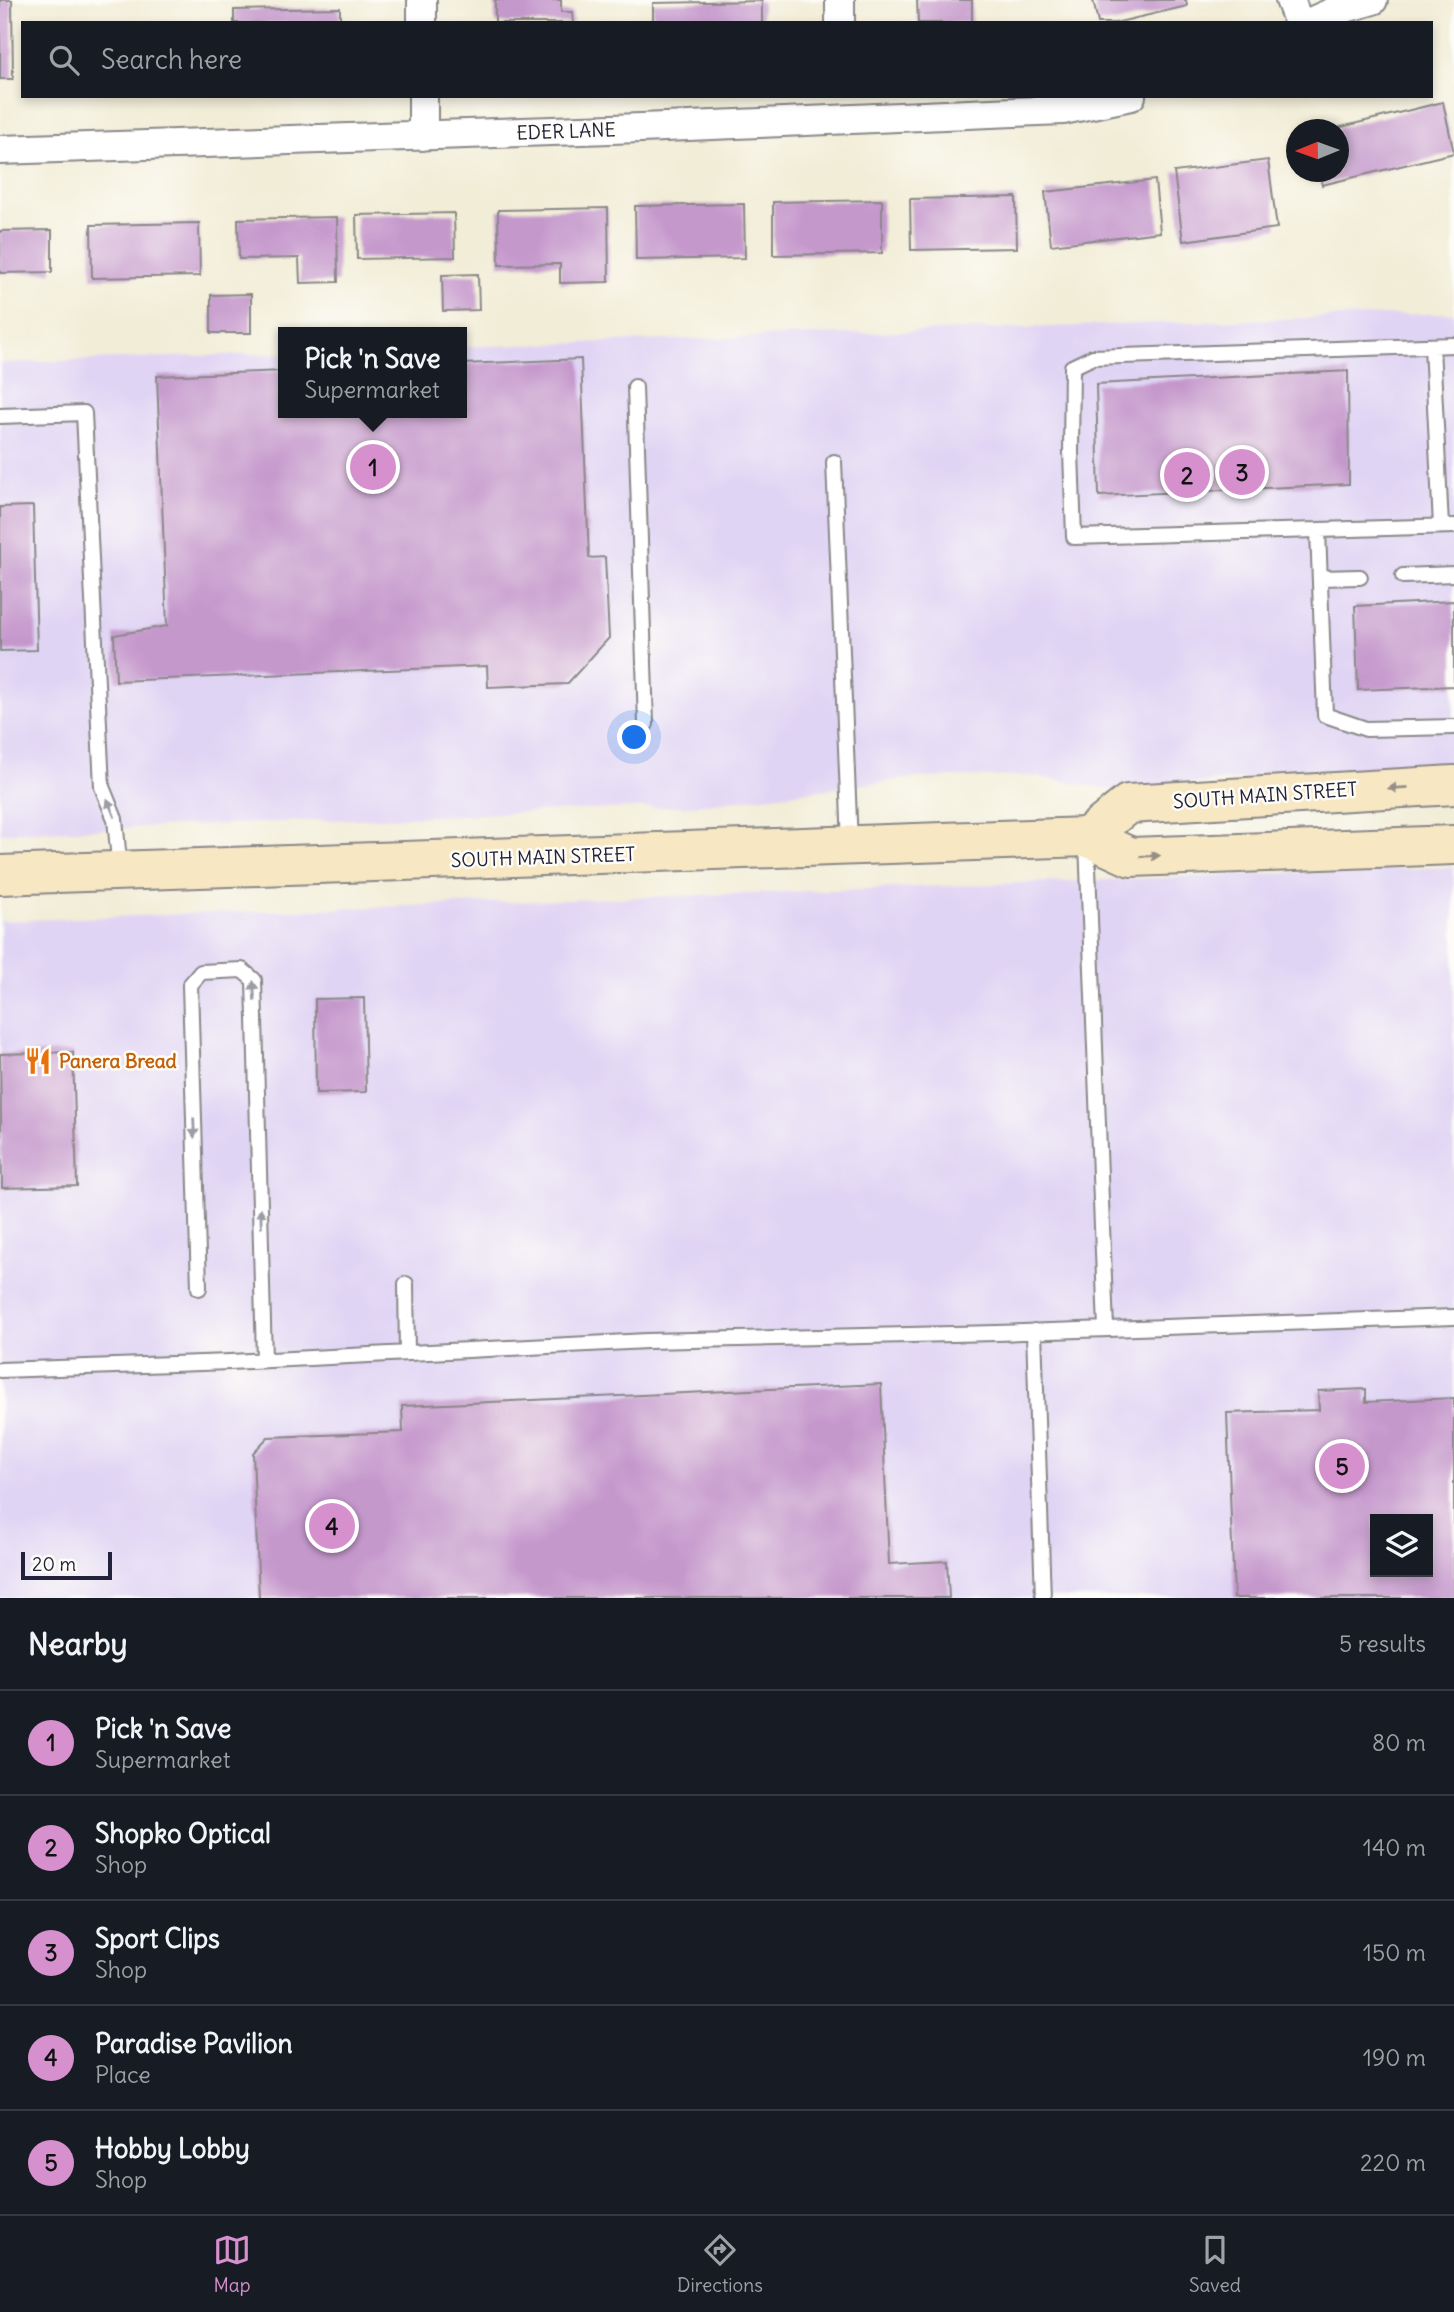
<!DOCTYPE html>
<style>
body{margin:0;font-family:Delius,sans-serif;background:#20242c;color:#f1f3f6}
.controls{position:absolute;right:21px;bottom:21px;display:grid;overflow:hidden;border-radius:0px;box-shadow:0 4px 10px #0003}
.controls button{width:63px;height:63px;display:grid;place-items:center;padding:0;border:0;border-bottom:2px solid #363941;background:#171b24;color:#f1f3f6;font:35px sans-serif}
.compass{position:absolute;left:1286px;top:119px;width:63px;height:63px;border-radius:50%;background:#171b24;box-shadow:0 4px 10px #0003;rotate:269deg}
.scale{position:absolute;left:21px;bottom:18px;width:91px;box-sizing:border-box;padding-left:7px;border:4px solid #22223b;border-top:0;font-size:19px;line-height:24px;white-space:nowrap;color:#22223b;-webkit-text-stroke:5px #fdfcf7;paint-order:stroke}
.you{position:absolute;left:635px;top:738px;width:24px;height:24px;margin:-18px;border:5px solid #fff;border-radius:50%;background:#1a73e8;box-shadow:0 0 0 10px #1a73e833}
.badge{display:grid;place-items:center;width:46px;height:46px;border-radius:50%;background:#d690ce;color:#111;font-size:23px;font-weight:700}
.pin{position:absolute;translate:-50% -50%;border:4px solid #fff;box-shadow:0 2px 7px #0006}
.popup{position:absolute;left:278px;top:327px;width:189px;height:91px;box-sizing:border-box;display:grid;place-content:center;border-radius:0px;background:#171b24;filter:drop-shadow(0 2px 5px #0005);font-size:23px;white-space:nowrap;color:#9ea1a6}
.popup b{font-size:26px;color:#f1f3f6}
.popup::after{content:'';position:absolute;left:50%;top:100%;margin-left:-14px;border:14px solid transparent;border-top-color:#171b24}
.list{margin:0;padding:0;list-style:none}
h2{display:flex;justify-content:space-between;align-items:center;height:91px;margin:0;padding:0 28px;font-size:30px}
h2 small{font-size:23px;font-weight:400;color:#9ea1a6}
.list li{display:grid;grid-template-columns:46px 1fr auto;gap:21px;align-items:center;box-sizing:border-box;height:105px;padding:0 28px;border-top:2px solid #363941}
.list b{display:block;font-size:26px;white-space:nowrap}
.list p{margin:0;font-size:23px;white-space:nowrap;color:#9ea1a6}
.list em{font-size:23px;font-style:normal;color:#9ea1a6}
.icon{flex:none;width:38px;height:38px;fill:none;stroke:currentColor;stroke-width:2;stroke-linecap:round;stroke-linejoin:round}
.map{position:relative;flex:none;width:1454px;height:1598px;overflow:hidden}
.search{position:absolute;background:#171b24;box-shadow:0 4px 10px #0003;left:21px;right:21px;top:21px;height:77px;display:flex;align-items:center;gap:18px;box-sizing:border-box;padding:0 24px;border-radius:0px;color:#9ea1a6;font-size:26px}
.sheet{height:616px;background:#171b24}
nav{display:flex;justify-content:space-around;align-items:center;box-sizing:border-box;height:98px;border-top:2px solid #363941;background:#171b24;font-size:19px;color:#9ea1a6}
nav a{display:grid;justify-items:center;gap:4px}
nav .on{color:#d690ce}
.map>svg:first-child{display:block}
.built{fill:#e0d4f4;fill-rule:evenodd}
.building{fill:#c598cc;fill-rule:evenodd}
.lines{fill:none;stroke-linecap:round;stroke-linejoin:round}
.service-casing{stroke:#8a8889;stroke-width:18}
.minor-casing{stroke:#8a8889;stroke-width:32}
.secondary-casing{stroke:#8a8889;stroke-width:42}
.service{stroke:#fff;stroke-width:14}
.minor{stroke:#fff;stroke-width:28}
.secondary{stroke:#f7e8c3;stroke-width:38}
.oneway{fill:#978f86}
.oneway2{fill:#9c9ca7}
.labels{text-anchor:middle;stroke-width:5;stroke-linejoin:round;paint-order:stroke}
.street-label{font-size:19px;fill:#22223b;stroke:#fdfcf7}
.food-label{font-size:19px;font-weight:bold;fill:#c56008;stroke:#fdfcf7;text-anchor:start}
</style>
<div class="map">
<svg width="1454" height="1598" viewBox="0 0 1454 1598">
<rect width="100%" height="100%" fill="#fdfcf7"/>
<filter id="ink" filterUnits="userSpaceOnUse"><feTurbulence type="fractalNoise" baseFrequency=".0143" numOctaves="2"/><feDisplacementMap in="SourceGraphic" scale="14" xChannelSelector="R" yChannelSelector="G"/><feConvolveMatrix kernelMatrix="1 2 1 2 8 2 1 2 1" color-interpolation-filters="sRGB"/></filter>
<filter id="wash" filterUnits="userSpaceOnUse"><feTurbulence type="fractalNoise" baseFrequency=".00686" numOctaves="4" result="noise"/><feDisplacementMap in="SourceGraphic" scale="28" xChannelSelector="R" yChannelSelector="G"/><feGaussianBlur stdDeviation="1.57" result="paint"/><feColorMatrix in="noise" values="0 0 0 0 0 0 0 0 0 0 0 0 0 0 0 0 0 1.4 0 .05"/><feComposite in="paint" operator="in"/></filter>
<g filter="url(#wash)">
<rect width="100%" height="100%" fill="#f2edd7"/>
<path class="built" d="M1454 313V768L1296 774 1115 790 1032 776 918 778 689 806 0 833V363L284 353V413H462V347Z
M1454 867V1598H0V921ZM1375 1519H1428V1572H1375Z"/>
<g id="blocks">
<path class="building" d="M0 0H12L13 79H0Z
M495 0H561V12H572L573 23H495Z
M917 0H972V23H918Z
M1093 0H1186L1187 6 1115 23H1098Z
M762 1V23H653V3Z
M340 8V23H234V10Z
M1443 102 1454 153 1322 185 1319 172H1338V130L1333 129Z
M1268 160 1277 228 1183 241 1174 172Z
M1155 180 1160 232 1051 245 1045 192Z
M1016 197 1017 248 911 250 910 199Z
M882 200V253L773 255V202Z
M744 204 745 258 636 260 635 206Z
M608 208 609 282 560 283V264L499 265 498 210Z
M454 213 455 257 357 259 356 215Z
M337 217 338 282 300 283 299 258 239 259 238 219Z
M199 223 200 276 92 278 91 225Z
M52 230V272L0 273V231Z
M478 274 479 310 443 311 442 275Z
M251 294V333H211V295Z
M581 359 589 558 605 557 609 638 567 684 488 687 487 666 116 681 114 635 167 626 157 376 284 371V413H462V364Z
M1348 371 1349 484 1099 496 1096 384Z
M33 506 37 650 0 651V507Z
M1454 601V686L1358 690 1355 606Z
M364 998 366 1092 316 1093 315 999Z
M73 1052 77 1186 2 1188 0 1054Z
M881 1384 889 1564 947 1561 949 1598H259L253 1453 268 1437 403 1432 402 1406Z
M1366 1389V1402L1454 1398V1598H1234L1227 1413 1319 1410 1318 1391ZM1375 1519H1428V1572H1375Z"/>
</g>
</g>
<g filter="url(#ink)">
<use href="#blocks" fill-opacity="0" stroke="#8a8889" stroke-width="2"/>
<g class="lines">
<defs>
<path id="service" d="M1432 346 1441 526
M635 387 646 724
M0 416 84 413 102 787 115 819 120 871
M834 462 850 844
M1454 526 1318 530 1325 715 1366 729 1454 727
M1318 530 1074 537 1071 452 1072 367 1093 357 1454 345
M1403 576 1454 574
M1320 578 1360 577
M1087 842 1106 1329
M406 1284 407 1353
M199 1288 190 985 201 972 242 970 254 980 264 1360
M1034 1331 1043 1598
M0 1370 230 1362 647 1341 997 1333 1454 1317"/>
<path id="minor" d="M422 0V23
M840 0V23
M1290 0 1299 23
M1308 23 1335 11 1373 0
M423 96V136
M0 150 641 128 1063 110 1131 96"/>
<path id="secondary" d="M1087 837 1128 804 1454 785
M0 875 1087 837 1131 857 1454 845"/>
</defs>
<use href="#service" class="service-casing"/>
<use href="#minor" class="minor-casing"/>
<use href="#secondary" class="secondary-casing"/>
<use href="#service" class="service"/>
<use href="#minor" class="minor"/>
<use href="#secondary" class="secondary"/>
</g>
<defs><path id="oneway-solid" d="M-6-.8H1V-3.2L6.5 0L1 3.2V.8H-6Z" transform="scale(1.75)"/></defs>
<g class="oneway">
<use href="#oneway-solid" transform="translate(1398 788) rotate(177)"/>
<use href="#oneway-solid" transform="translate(1150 856) rotate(-2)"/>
</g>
<g class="oneway2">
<use href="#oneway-solid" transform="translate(111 808) rotate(-112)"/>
<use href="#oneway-solid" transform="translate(254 991) rotate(-94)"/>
<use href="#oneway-solid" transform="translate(194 1128) rotate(88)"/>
<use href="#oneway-solid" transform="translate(261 1218) rotate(-92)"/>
</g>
</g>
<defs>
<symbol id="restaurant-bare" viewBox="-9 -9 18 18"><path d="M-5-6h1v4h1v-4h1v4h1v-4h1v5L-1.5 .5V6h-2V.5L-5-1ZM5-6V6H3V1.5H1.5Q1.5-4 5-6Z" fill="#e8710a" stroke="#fdfcf7" stroke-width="2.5" paint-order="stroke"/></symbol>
</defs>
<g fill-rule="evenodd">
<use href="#restaurant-bare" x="19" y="1042" width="38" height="38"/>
</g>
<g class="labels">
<g class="street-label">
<text transform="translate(566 131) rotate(-2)" y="7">EDER LANE</text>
<text transform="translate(1265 795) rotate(-4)" y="7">SOUTH MAIN STREET</text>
<text transform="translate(543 857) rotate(-2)" y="7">SOUTH MAIN STREET</text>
</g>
<g class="food-label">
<text x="59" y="1068">Panera Bread</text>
</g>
</g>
</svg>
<div class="controls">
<button><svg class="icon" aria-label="layers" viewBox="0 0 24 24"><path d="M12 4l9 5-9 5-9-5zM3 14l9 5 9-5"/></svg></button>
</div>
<svg class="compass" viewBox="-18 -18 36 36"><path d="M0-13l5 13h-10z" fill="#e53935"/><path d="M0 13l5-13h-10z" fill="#9ea1a6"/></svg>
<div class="scale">20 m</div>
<div class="you"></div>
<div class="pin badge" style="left:373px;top:467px">1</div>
<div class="popup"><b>Pick 'n Save</b>Supermarket</div>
<div class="pin badge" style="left:1187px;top:475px">2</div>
<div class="pin badge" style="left:1242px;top:472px">3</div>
<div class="pin badge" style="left:332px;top:1526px">4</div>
<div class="pin badge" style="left:1342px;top:1466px">5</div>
<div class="search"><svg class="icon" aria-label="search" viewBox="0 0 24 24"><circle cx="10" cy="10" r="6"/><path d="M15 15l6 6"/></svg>Search here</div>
</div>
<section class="sheet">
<h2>Nearby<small>5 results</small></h2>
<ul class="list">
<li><span class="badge">1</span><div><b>Pick 'n Save</b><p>Supermarket</p></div><em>80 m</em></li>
<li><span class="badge">2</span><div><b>Shopko Optical</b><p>Shop</p></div><em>140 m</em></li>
<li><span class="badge">3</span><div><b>Sport Clips</b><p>Shop</p></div><em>150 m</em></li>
<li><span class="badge">4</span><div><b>Paradise Pavilion</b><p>Place</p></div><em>190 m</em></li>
<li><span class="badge">5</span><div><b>Hobby Lobby</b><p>Shop</p></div><em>220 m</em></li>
</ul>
</section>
<nav>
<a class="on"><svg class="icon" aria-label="map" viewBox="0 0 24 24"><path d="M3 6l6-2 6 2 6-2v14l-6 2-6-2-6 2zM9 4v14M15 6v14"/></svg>Map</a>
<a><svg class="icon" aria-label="directions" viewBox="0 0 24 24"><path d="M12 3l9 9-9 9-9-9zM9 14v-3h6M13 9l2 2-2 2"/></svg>Directions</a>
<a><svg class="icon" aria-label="saved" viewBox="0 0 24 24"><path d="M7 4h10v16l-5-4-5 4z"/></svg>Saved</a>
</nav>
